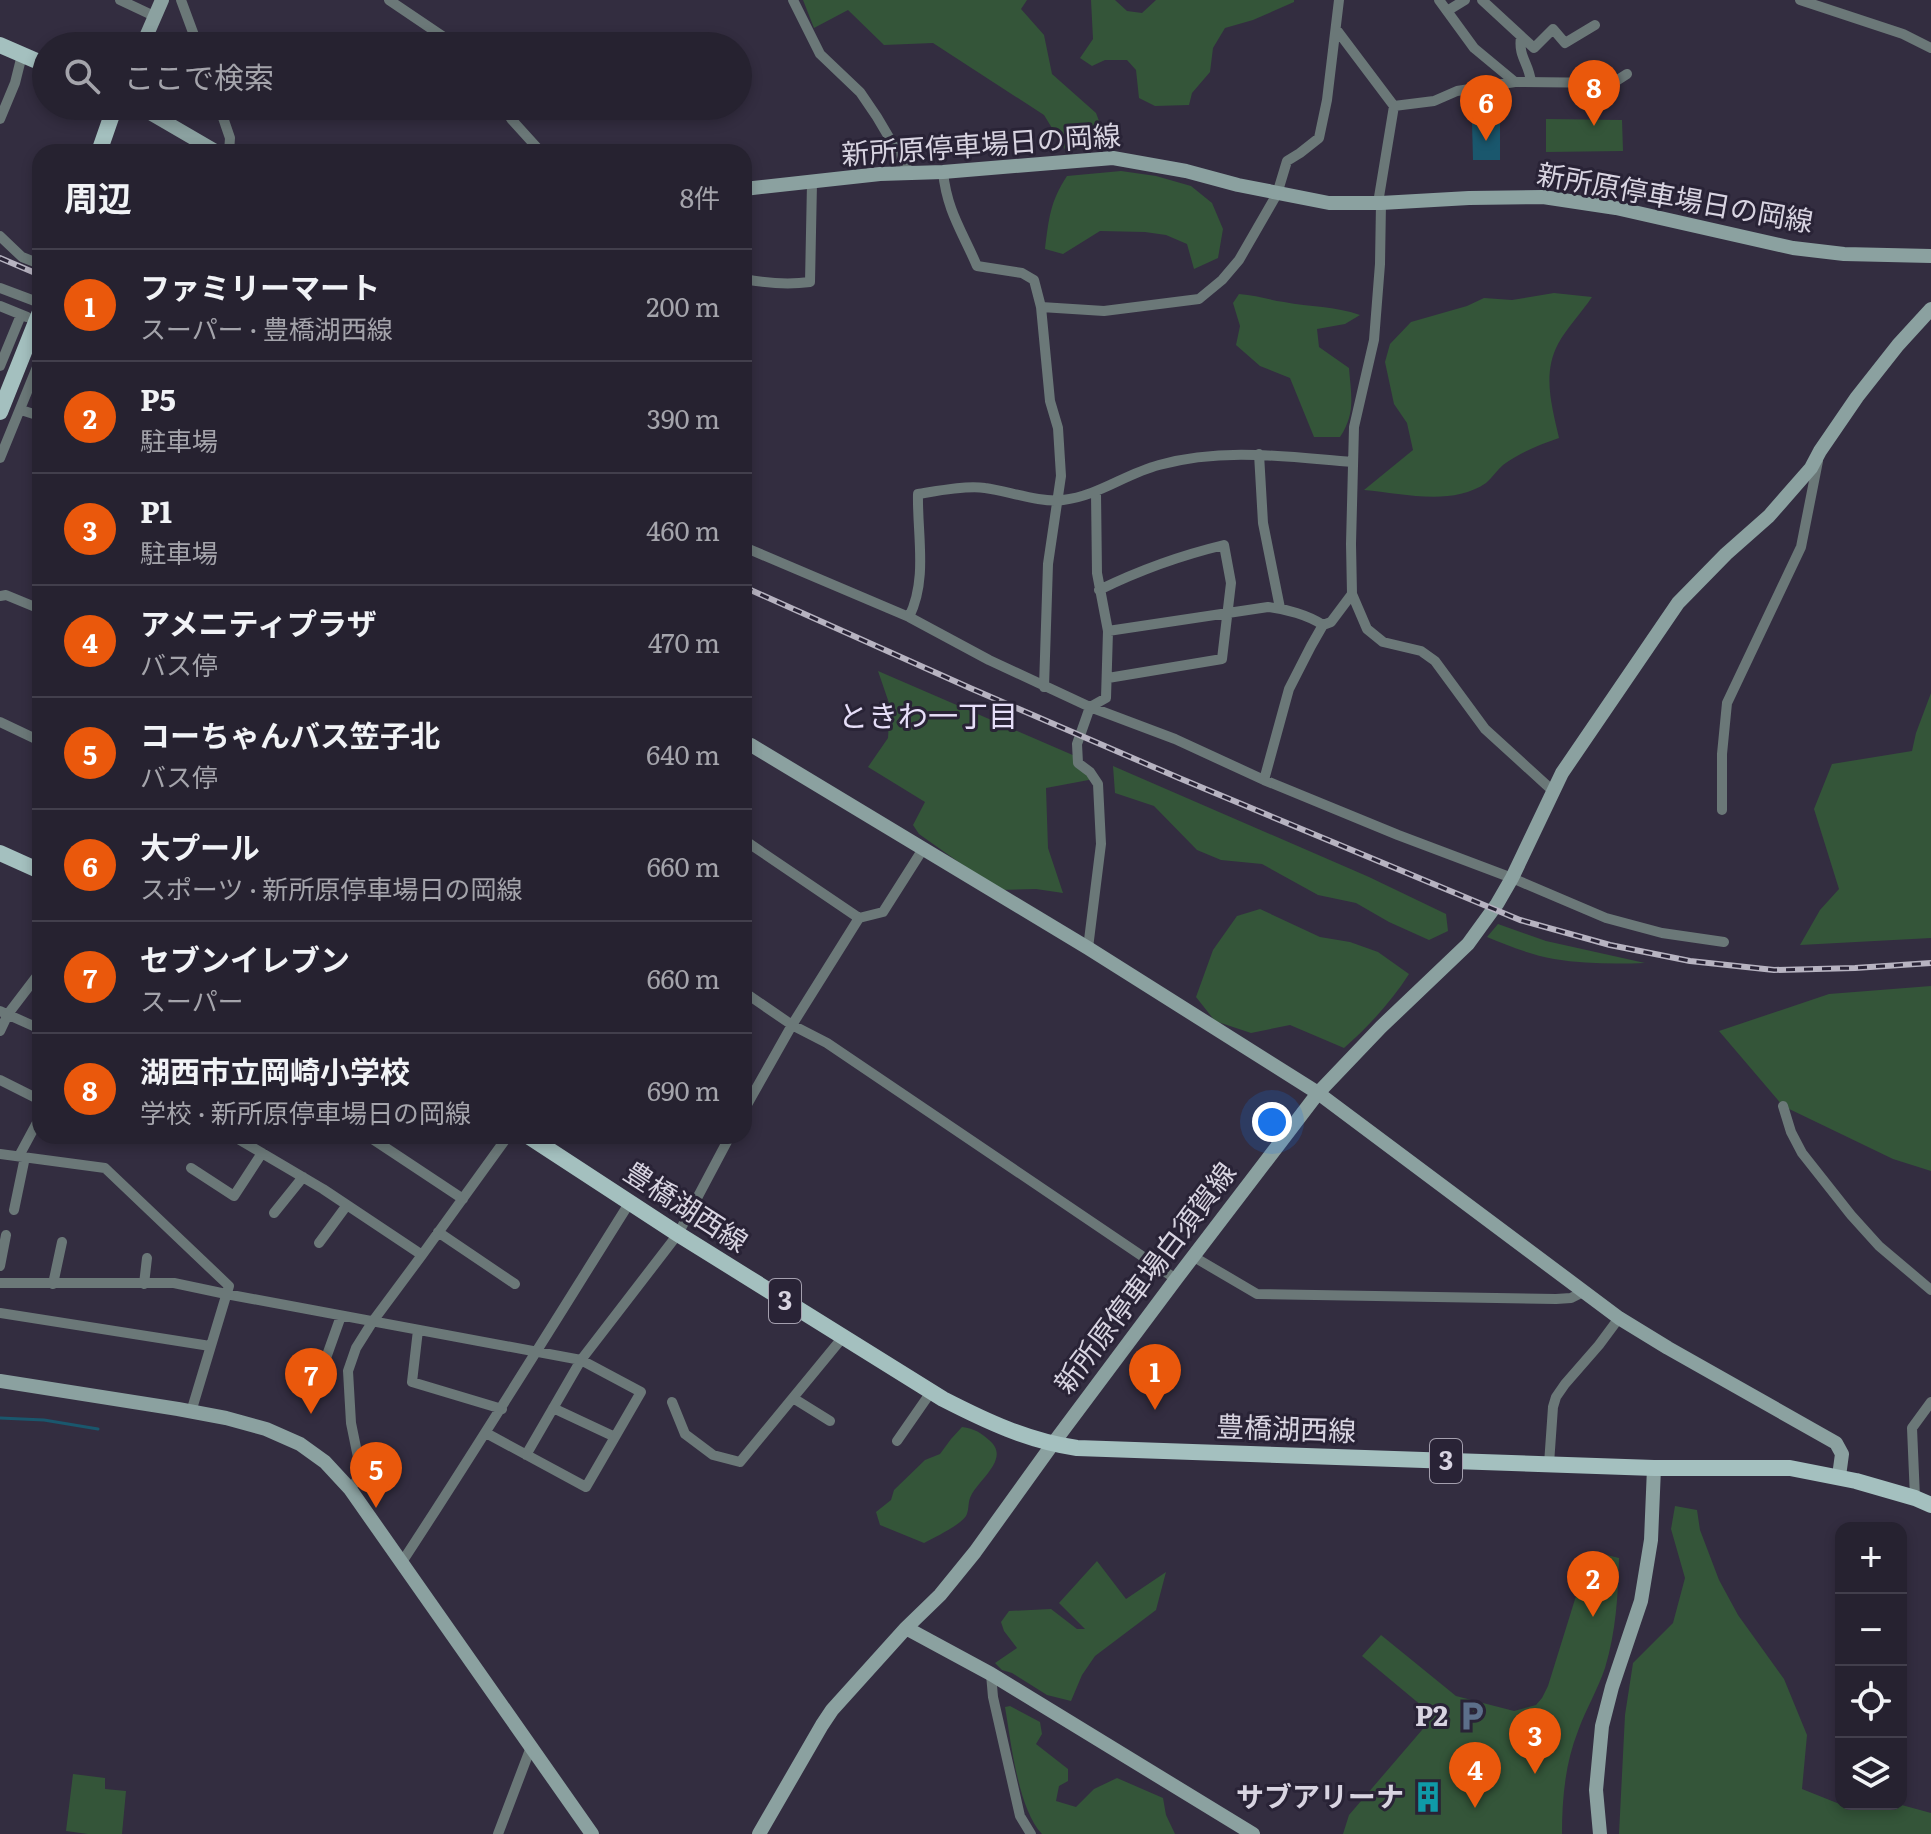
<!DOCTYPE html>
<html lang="ja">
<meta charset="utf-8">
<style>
body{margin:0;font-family:Literata,"Noto Sans JP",serif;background:#2e2a38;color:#f1f3f6}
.controls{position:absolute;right:24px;bottom:24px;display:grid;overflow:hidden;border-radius:16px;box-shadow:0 4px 12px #0003}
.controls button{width:72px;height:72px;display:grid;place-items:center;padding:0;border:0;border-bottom:2px solid #423f4c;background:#262230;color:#f1f3f6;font:40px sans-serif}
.you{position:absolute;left:1272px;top:1122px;width:28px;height:28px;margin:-20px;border:6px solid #fff;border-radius:50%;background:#1a73e8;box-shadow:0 0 0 12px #1a73e833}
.badge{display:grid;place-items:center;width:52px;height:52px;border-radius:50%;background:#ea580c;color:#fff;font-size:26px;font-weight:700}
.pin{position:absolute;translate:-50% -66px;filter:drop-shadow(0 2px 4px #0008)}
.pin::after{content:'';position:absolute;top:42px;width:28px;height:24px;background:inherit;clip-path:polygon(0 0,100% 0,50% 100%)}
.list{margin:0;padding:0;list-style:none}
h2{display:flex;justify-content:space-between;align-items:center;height:104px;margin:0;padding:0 32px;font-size:34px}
h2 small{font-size:26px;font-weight:400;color:#a4a4ab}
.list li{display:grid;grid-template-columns:52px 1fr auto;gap:24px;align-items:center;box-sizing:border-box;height:112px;padding:0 32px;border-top:2px solid #423f4c}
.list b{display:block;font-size:30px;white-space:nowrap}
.list p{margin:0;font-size:26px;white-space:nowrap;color:#a4a4ab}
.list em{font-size:26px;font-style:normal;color:#a4a4ab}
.icon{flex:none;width:44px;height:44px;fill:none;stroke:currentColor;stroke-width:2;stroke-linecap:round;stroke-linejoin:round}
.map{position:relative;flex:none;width:1931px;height:1834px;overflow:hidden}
.search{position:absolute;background:#262230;box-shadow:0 4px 12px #0003;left:32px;top:32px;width:720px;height:88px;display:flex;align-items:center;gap:20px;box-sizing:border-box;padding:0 28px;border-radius:44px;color:#a4a4ab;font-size:30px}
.panel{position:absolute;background:#262230;box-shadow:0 4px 12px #0003;left:32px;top:144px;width:720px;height:1000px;border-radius:24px}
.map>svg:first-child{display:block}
.green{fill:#345539}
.water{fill:#1a576d}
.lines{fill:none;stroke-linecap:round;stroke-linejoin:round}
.stream{stroke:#1a576d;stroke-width:3}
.street{stroke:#6b7878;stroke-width:10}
.secondary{stroke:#8ba1a0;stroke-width:14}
.primary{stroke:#a4c0bf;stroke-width:16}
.rail-casing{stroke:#b7b3c1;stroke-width:6}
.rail{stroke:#292336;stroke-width:3;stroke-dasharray:9;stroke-linecap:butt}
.labels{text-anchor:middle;stroke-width:6;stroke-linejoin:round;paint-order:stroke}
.shield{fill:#292336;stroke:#a49fae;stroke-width:2}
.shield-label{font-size:26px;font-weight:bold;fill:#d8d4e1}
.street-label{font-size:28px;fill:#d8d4e1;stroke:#292336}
.poi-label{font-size:28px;font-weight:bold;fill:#d8d4e1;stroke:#292336;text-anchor:end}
.neighbourhood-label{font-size:30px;fill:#e6def8;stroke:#292336}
</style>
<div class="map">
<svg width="1931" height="1834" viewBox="0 0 1931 1834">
<rect width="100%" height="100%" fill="#332d40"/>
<path class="green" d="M803 0H1027L1021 9 1044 35 1052 74 1096 113 1107 142 1066 151 1044 115 933 43 884 45 848 10 814 28Z
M1091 0H1115L1127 11 1142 13 1156 0H1294V2L1253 20 1225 28 1213 48 1210 72 1192 93 1189 105 1155 106 1139 98 1136 70 1127 60H1105L1092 66 1080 58 1093 39Z
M1546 119 1622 120 1623 151 1546 152Z
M1121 171 1156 176 1191 186 1212 203 1223 229 1218 258 1194 269 1187 244 1166 235 1145 232 1100 231 1063 254 1045 249C1049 218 1050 202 1067 176Z
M1554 293 1592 297C1582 312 1566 329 1558 344 1542 374 1552 407 1559 438 1539 445 1521 452 1503 465 1497 470 1492 478 1486 483 1451 507 1402 493 1364 490L1413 450 1407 423 1394 404 1385 362 1390 344 1411 322 1467 306 1484 298 1512 300Z
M1239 294C1255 295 1269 300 1284 302 1310 307 1335 306 1360 315L1345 324 1317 329 1319 347 1349 368C1351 395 1356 413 1340 437H1314L1290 378 1260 366 1236 345 1240 326 1233 303Z
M878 671 1075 756 1094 779 1046 788 1048 848 1063 893 1036 889 998 890 919 834 913 825 925 802 868 767 888 738 890 706Z
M1931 693V938L1800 945 1820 910 1839 889 1814 809 1832 764 1912 751 1916 733Z
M1113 766 1369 877 1446 914 1448 931 1429 940 1389 922 1356 903 1318 895 1262 864 1221 860 1197 850 1154 806 1115 793Z
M1260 909 1320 937 1350 942 1378 952 1409 974C1391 1002 1369 1026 1344 1048L1290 1025 1251 1033 1215 1021 1196 997 1213 950 1237 916Z
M1498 924 1546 941 1645 963C1615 964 1584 964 1554 959 1531 955 1509 946 1487 937Z
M1931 986V1171L1893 1159 1783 1106 1719 1031 1829 994Z
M962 1427C975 1429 980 1432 989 1440 1012 1459 977 1480 970 1498 968 1503 969 1511 966 1516 959 1526 935 1537 924 1543L880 1525 876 1512 891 1500 894 1490 925 1460 940 1454 951 1439Z
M1675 1506 1697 1510 1700 1530 1719 1580 1738 1615 1784 1679 1807 1735 1802 1789 1847 1807 1862 1804H1898L1931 1813V1834H1619L1625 1715 1633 1663 1673 1623 1685 1578 1671 1529Z
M1590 1551 1619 1558C1618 1596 1616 1631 1605 1668 1598 1689 1586 1709 1578 1731 1565 1764 1562 1799 1562 1834H1343L1349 1815 1434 1716 1362 1656 1381 1635 1456 1696 1514 1711 1536 1705 1542 1698 1548 1686Z
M1097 1561 1126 1599 1166 1572 1156 1610 1095 1656 1082 1675 1071 1701 1047 1695 1012 1673 1002 1670 995 1663 1017 1648 1004 1631 1001 1622 1009 1611 1051 1609 1077 1629H1085L1059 1603Z
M1010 1706 1040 1722 1042 1734 1036 1744 1068 1769V1781L1059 1786 1056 1801 1076 1807 1094 1789 1117 1778 1163 1798 1166 1815 1175 1834H1042C1018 1809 1011 1742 1005 1707Z
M73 1774 105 1778V1789L126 1791 122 1834H88L66 1831Z"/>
<path class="water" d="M1472 122H1500V160H1473Z"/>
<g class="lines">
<path class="stream" d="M0 1418 44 1420 98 1429"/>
<path class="street" d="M120 0 154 16
M181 0 198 46
M389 0 457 46
M793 0 820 54 860 92 877 117 910 173
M1439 0 1474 48 1515 82 1613 83 1627 74
M1482 0 1534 48 1553 29 1565 43 1595 25
M1800 0 1903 34 1931 48
M1447 11 1465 0
M1336 29 1394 106
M1521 37C1518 57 1529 63 1531 82
M219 106 230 138 229 152
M503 106 512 120 541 152
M0 119 15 83 22 55
M943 172C947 211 962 231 977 266L1022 273 1034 280 1041 307 1050 401 1058 428 1061 476 1048 564 1044 687
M1378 203 1394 106 1434 101 1457 91 1515 82
M1381 203 1380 264 1374 340 1354 427 1351 544 1352 594 1367 629 1383 642 1421 651 1435 661 1485 729 1553 791
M0 236 22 257 40 264
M744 279C765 283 788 285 810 282L812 183
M0 288 40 303
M0 306 27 317
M1041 307 1104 311 1199 299 1222 280 1239 260 1277 194 1287 161 1300 153 1319 138 1327 100 1339 0
M0 366 21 315
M21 410 40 416
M1259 454 1263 523 1280 608
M0 458 40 360
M744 547 909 617 989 660 1090 707 1175 739 1264 780 1398 835 1512 878 1606 918 1662 933 1724 942
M1099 590C1140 570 1178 556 1224 545L1231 583 1222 659 1108 678
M0 596 6 595 40 609
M909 617C928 579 917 534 918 494 937 491 966 485 985 488 1008 491 1040 503 1063 500 1098 496 1125 474 1159 465 1223 447 1288 457 1352 462
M1108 631 1268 607C1286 609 1308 615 1323 625
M0 722 40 741
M744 740 751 745 744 756
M1264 780 1289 689 1311 646 1323 625 1331 622 1352 594
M1722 810V754L1727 703 1801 547 1818 461
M744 840 859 918
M1088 948 1101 844 1098 784 1090 772 1078 763 1077 744 1090 707 1106 698 1108 631 1097 573 1096 493
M744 992 792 1025 827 1043 1176 1279
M0 1011 40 1029
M0 1031 8 1014 40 972
M0 1080 40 1100
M1783 1106 1791 1132 1802 1153 1851 1215 1879 1246 1931 1290
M744 1110 792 1025 859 918 883 912 923 849
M233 1136 323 1189 422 1255
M368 1136 463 1199
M0 1154 105 1168 229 1286 191 1412
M19 1156 40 1117
M191 1168 234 1196 262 1153
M14 1210 25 1157
M274 1213 303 1177
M438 1232 515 1284
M319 1243 347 1205
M1194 1257 1257 1294 1556 1299 1571 1298 1583 1292
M0 1266 6 1235
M0 1283H174L226 1294 581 1360 641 1392 586 1487 486 1433
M53 1284 62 1242
M144 1284 147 1258
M0 1313 210 1346
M418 1330 412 1382 502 1409
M326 1358 341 1316
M793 1398 830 1421
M672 1402 685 1434 713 1455 740 1462 843 1337
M553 1408 615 1437
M897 1441 931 1392
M526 1455 581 1360 678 1234 730 1136
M1549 1464 1553 1407 1556 1397 1565 1384 1599 1345 1619 1318
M350 1489 357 1480 360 1467 351 1423 348 1371 356 1348 373 1321 422 1255 508 1136
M1915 1498 1912 1428 1931 1402
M402 1562C480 1443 554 1323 630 1202
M991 1674 993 1697 1020 1816 1031 1834
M498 1834 531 1747"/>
<path class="secondary" d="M142 46 162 0
M138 106 217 152
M744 189 880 174 943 172 1113 158 1186 171 1238 185 1329 203H1381L1469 198 1543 197 1616 208 1793 248 1844 254 1931 256
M751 745 1088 948 1318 1093 1619 1318 1668 1348 1836 1443 1842 1454 1839 1476
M0 1381 178 1409 226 1418 266 1429 300 1444 325 1462 350 1489 592 1834
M906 1628 991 1674 1253 1834
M759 1834 822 1725 832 1710 906 1628 940 1595 975 1552 1052 1445 1176 1279 1318 1093 1381 1027 1468 944 1497 904 1512 878 1562 773 1678 603 1726 554 1769 516 1811 468 1820 451 1857 397 1898 345 1931 309
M1600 1834 1596 1790 1602 1726 1612 1687 1641 1601 1651 1540 1654 1468"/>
<path class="primary" d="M0 45 46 65
M99 152 115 106
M0 412 40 312
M0 853 40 871
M528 1136 678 1234 943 1399C986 1421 1028 1441 1077 1448L1654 1468H1790L1856 1481 1915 1498 1931 1505"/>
<defs>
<path id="rail" d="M0 258 40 275
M744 587 970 688 1179 778 1520 920 1610 945 1690 961 1774 970 1855 968 1931 963"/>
</defs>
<use href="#rail" class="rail-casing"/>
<use href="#rail" class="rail"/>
</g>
<defs>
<symbol id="parking-bare" viewBox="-9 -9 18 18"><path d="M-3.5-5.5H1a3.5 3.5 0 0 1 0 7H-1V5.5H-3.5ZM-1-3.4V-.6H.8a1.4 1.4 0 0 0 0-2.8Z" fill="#5c6f8a" stroke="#292336" stroke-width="2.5" paint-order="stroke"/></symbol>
<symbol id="building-bare" viewBox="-9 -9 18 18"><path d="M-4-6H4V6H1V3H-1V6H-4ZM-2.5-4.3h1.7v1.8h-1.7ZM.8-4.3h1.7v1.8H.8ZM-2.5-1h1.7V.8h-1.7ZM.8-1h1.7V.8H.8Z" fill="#0f9aa8" stroke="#292336" stroke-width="2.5" paint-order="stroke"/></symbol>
</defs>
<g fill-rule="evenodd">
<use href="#parking-bare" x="1450" y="1694" width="44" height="44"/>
<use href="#building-bare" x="1406" y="1775" width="44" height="44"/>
</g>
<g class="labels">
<g class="shield">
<rect x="769" y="1279" width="32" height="44" rx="6"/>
<rect x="1430" y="1439" width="32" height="44" rx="6"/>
</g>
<g class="shield-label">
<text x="785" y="1310">3</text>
<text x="1446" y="1470">3</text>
</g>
<g class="street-label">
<text transform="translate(981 145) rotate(-4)" y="10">新所原停車場日の岡線</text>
<text transform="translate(1675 198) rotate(10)" y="10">新所原停車場日の岡線</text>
<text transform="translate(686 1207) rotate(33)" y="10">豊橋湖西線</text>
<text transform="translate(1145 1278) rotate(-53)" y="10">新所原停車場白須賀線</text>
<text transform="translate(1286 1429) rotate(2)" y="10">豊橋湖西線</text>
</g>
<g class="poi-label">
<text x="1448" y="1726">P2</text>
<text x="1404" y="1807">サブアリーナ</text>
</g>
<g class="neighbourhood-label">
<text x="928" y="727">ときわ一丁目</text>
</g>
</g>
</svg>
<div class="controls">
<button>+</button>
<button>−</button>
<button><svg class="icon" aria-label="locate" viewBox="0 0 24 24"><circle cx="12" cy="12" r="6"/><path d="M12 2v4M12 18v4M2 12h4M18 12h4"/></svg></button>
<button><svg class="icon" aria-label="layers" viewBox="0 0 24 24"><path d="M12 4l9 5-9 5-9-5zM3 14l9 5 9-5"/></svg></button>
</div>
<div class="you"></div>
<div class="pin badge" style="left:1155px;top:1410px">1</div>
<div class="pin badge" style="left:1593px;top:1617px">2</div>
<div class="pin badge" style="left:1535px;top:1774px">3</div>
<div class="pin badge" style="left:1475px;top:1808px">4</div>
<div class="pin badge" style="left:376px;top:1508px">5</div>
<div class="pin badge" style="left:1486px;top:141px">6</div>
<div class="pin badge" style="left:311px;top:1414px">7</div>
<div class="pin badge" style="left:1594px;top:126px">8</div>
<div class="search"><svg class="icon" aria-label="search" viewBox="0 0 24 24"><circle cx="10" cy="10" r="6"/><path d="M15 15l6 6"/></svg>ここで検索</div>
<section class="panel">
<h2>周辺<small>8件</small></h2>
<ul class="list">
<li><span class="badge">1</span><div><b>ファミリーマート</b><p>スーパー · 豊橋湖西線</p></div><em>200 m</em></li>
<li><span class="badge">2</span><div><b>P5</b><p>駐車場</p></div><em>390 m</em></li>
<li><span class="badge">3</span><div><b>P1</b><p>駐車場</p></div><em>460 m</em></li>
<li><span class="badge">4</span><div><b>アメニティプラザ</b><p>バス停</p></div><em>470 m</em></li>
<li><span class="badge">5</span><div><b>コーちゃんバス笠子北</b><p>バス停</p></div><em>640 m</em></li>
<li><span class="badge">6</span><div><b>大プール</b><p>スポーツ · 新所原停車場日の岡線</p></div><em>660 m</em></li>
<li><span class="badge">7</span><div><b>セブンイレブン</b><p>スーパー</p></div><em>660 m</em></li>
<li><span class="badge">8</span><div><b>湖西市立岡崎小学校</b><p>学校 · 新所原停車場日の岡線</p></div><em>690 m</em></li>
</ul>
</section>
</div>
